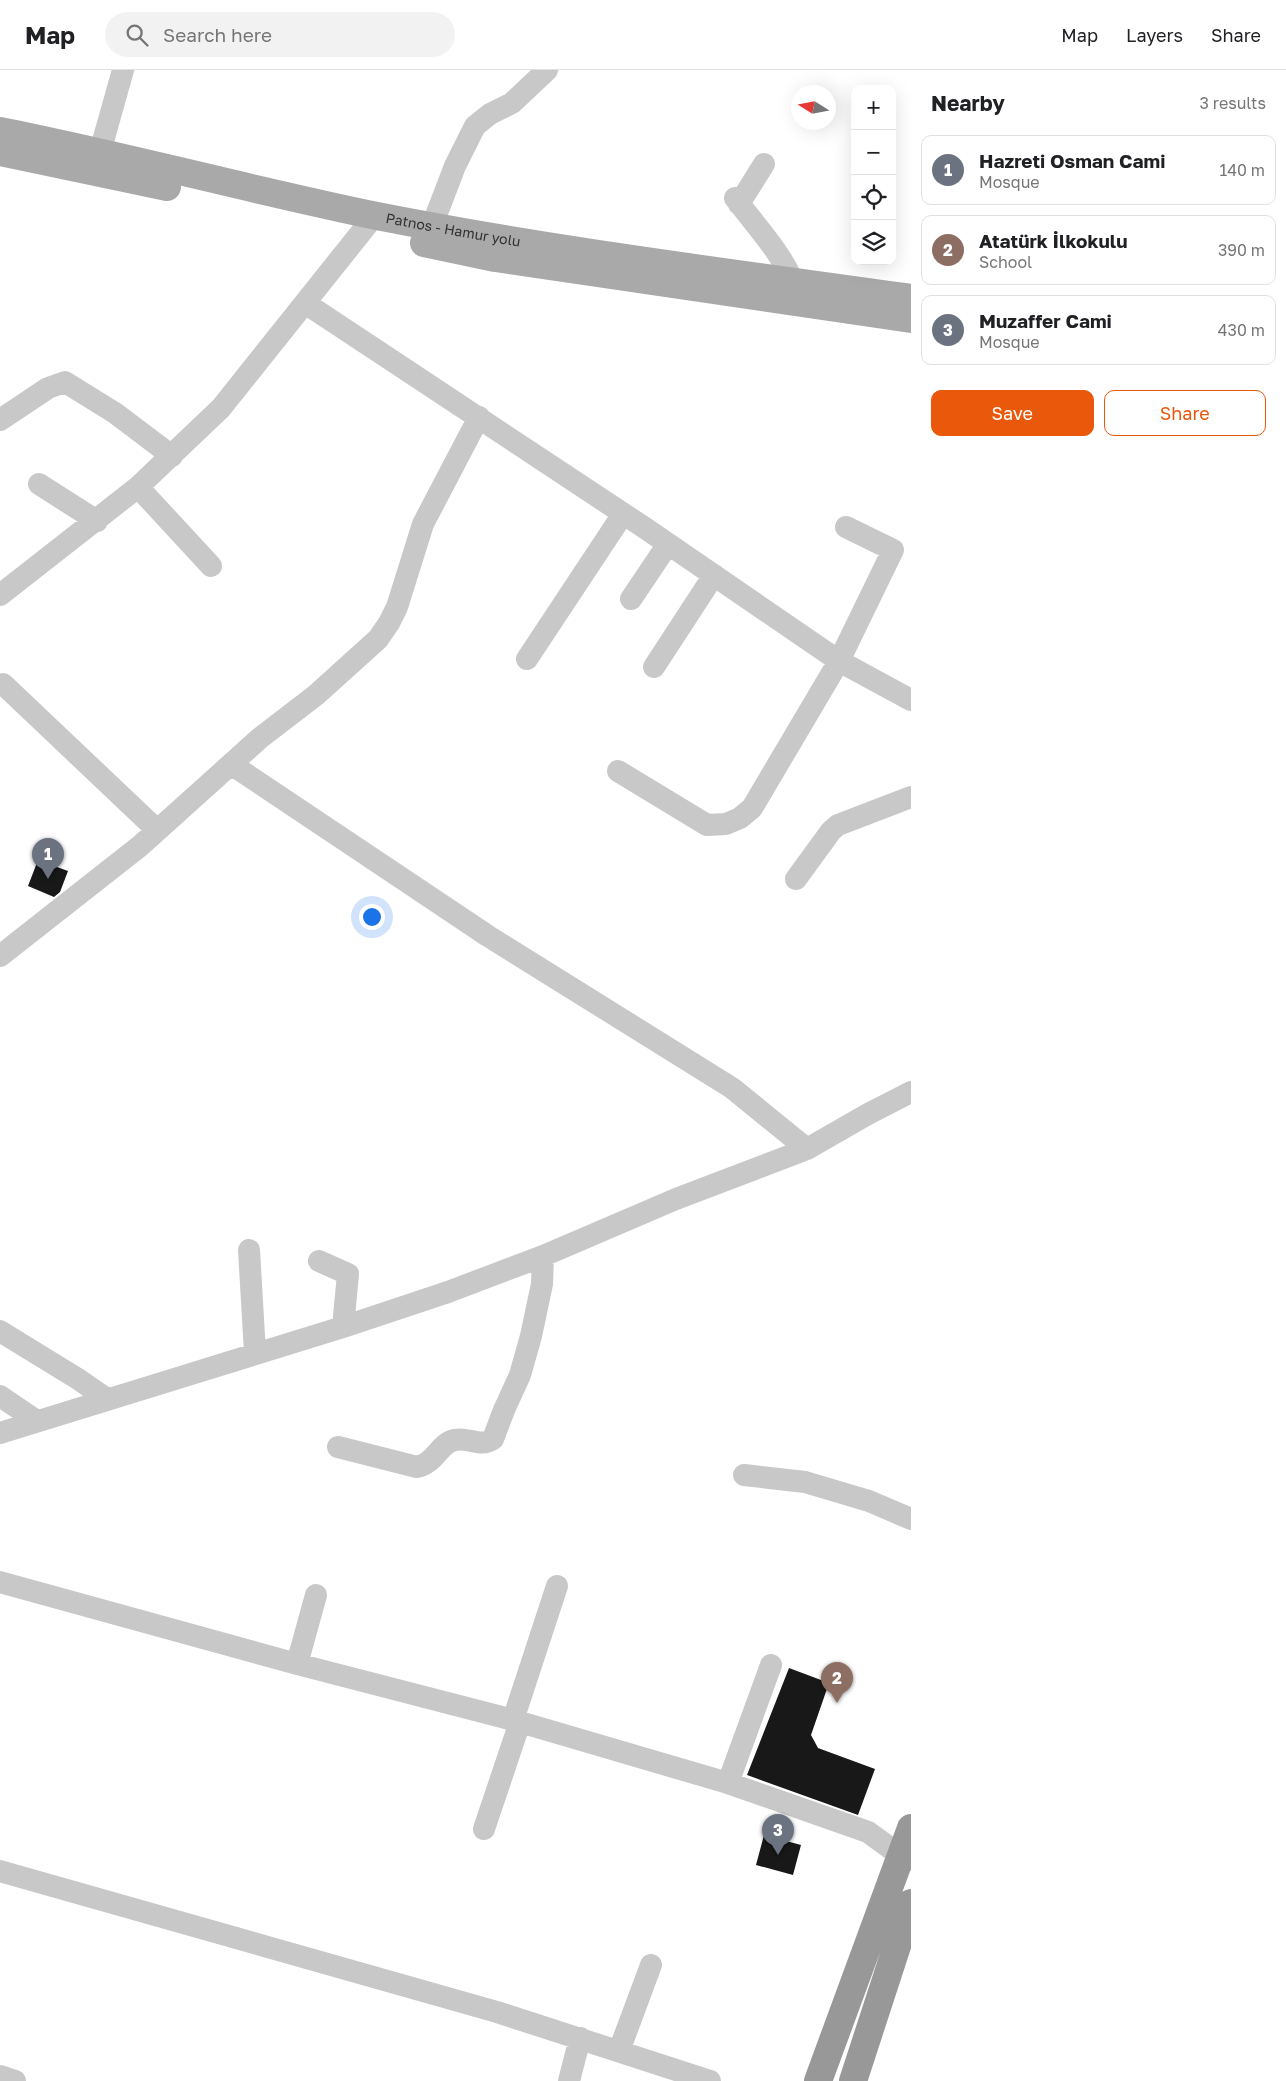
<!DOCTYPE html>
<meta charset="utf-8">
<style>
body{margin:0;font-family:"Golos Text",sans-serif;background:#f2f2f2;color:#202124}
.controls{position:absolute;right:15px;top:15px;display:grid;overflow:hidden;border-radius:10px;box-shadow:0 5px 20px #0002}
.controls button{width:45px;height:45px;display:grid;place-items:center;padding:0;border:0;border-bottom:1px solid #e0e0e0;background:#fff;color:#202124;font:25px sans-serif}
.compass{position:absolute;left:791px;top:15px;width:45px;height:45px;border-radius:50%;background:#fff;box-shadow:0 5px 20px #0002;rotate:281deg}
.you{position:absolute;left:371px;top:846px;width:18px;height:18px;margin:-12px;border:4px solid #fff;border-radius:50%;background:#1a73e8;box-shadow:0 0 0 8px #1a73e833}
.badge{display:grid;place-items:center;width:32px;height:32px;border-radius:50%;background:#ea580c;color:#fff;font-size:16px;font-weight:700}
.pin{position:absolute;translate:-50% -41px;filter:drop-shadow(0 1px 2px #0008)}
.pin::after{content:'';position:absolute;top:26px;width:18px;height:15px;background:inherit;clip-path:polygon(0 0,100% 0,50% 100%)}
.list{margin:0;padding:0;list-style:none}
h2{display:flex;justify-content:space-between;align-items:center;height:65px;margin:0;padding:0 20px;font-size:21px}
h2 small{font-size:16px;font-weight:400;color:#757577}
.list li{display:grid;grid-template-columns:32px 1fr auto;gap:15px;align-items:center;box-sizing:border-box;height:70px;margin:0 10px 10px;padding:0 10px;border:1px solid #e0e0e0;border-radius:10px}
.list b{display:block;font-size:19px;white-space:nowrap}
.list p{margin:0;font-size:16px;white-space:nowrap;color:#757577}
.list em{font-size:16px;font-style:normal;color:#757577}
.actions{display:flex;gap:10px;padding:15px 20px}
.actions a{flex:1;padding:11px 0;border:1px solid #ea580c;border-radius:10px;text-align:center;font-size:18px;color:#ea580c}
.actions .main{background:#ea580c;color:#fff}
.icon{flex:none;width:28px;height:28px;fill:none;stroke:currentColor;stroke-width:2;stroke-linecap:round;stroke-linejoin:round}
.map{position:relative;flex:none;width:911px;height:2011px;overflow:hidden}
header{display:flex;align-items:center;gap:30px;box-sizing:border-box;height:70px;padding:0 25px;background:#fff;border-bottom:1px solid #e0e0e0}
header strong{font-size:24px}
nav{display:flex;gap:28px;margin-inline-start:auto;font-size:18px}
.search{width:350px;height:45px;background:#f2f2f2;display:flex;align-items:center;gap:12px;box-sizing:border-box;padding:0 18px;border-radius:28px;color:#757577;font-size:19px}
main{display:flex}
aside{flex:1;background:#fff}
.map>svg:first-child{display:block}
.building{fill:#181818}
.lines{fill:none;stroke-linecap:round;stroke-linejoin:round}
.minor{stroke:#c8c8c8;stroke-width:22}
.major{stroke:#a9a9a9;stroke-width:28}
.highway{stroke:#989898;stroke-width:28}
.labels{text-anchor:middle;stroke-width:5;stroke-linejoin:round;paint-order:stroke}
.street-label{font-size:14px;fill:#313131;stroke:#fff}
</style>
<header>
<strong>Map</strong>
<div class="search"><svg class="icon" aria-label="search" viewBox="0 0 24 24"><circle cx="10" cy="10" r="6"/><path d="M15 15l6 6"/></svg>Search here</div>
<nav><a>Map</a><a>Layers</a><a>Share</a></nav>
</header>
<main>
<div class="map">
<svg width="911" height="2011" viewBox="0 0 911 2011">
<rect width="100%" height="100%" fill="#fff"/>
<path class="building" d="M38 790 68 801 60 822 54 827 28 816Z
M789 1598 829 1613 811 1665 818 1678 875 1699 858 1745 747 1705Z
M764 1765 801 1775 793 1805 756 1795Z"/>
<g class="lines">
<path class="minor" d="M100 82 123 0
M735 128C756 156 779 180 793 211
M739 134 764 94
M432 156 455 96 475 56 490 44 512 33 547 0
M305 233 645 458 839 591 911 630
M0 350 48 318 65 312 115 343 172 386
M39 414 97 451
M138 417 211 496
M0 525 138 417 221 338 375 145
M631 529 668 474
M527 589 623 444
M654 597 714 505
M3 614 157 760
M231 694 488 866 732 1018 807 1079
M618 701 707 755 726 754 740 748 752 738 839 591 893 480 846 457
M796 809 831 761 838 755 911 727
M0 886 140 776 260 668 316 625 378 569 389 553 397 537 423 454 479 347
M249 1180 255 1283
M319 1191 348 1204 343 1257
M0 1261 78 1309 107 1329
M0 1326 37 1351
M0 1363 343 1257 448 1222 543 1186 676 1129 807 1079 868 1044 911 1022
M338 1377 417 1397C435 1394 440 1372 455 1370 469 1367 480 1378 493 1369L504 1340 520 1305 531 1266 542 1214 543 1186
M744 1405 805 1412 869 1431 911 1449
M0 1512 297 1594 513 1650 728 1713 868 1762 901 1786 911 1790
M297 1594 316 1525
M513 1650 557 1516
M728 1713 771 1595
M484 1759 520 1652
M0 1801 497 1942 710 2011
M619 1981 651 1895
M0 2006 15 2011
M569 2011 580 1968"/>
<g class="major">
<path id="s1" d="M0 61C126 86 251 120 377 146 554 181 733 203 911 228"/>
<path d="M0 82 167 117"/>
<path d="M424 173 495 188 911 249"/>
</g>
<path class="highway" d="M818 2011 911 1758
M853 2011 911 1833"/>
</g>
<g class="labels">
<g class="street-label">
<text dy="5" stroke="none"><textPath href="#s1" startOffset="464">Patnos - Hamur yolu</textPath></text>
</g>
</g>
</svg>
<div class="controls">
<button>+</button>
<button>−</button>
<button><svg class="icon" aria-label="locate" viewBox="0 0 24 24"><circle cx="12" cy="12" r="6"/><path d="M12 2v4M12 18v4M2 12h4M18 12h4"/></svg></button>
<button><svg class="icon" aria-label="layers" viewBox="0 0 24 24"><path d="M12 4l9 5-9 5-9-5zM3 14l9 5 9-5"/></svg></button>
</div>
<svg class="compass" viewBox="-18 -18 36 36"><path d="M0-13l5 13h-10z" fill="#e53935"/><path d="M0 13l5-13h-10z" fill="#757577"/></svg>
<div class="you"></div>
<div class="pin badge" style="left:48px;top:809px;background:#6b7280">1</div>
<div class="pin badge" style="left:837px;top:1633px;background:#8d6e63">2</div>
<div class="pin badge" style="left:778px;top:1785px;background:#6b7280">3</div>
</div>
<aside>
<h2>Nearby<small>3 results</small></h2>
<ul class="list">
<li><span class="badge" style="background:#6b7280">1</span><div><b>Hazreti Osman Cami</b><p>Mosque</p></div><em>140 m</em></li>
<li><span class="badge" style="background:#8d6e63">2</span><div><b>Atatürk İlkokulu</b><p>School</p></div><em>390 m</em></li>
<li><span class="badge" style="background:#6b7280">3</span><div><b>Muzaffer Cami</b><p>Mosque</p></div><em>430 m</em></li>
</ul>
<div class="actions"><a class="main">Save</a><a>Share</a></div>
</aside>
</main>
